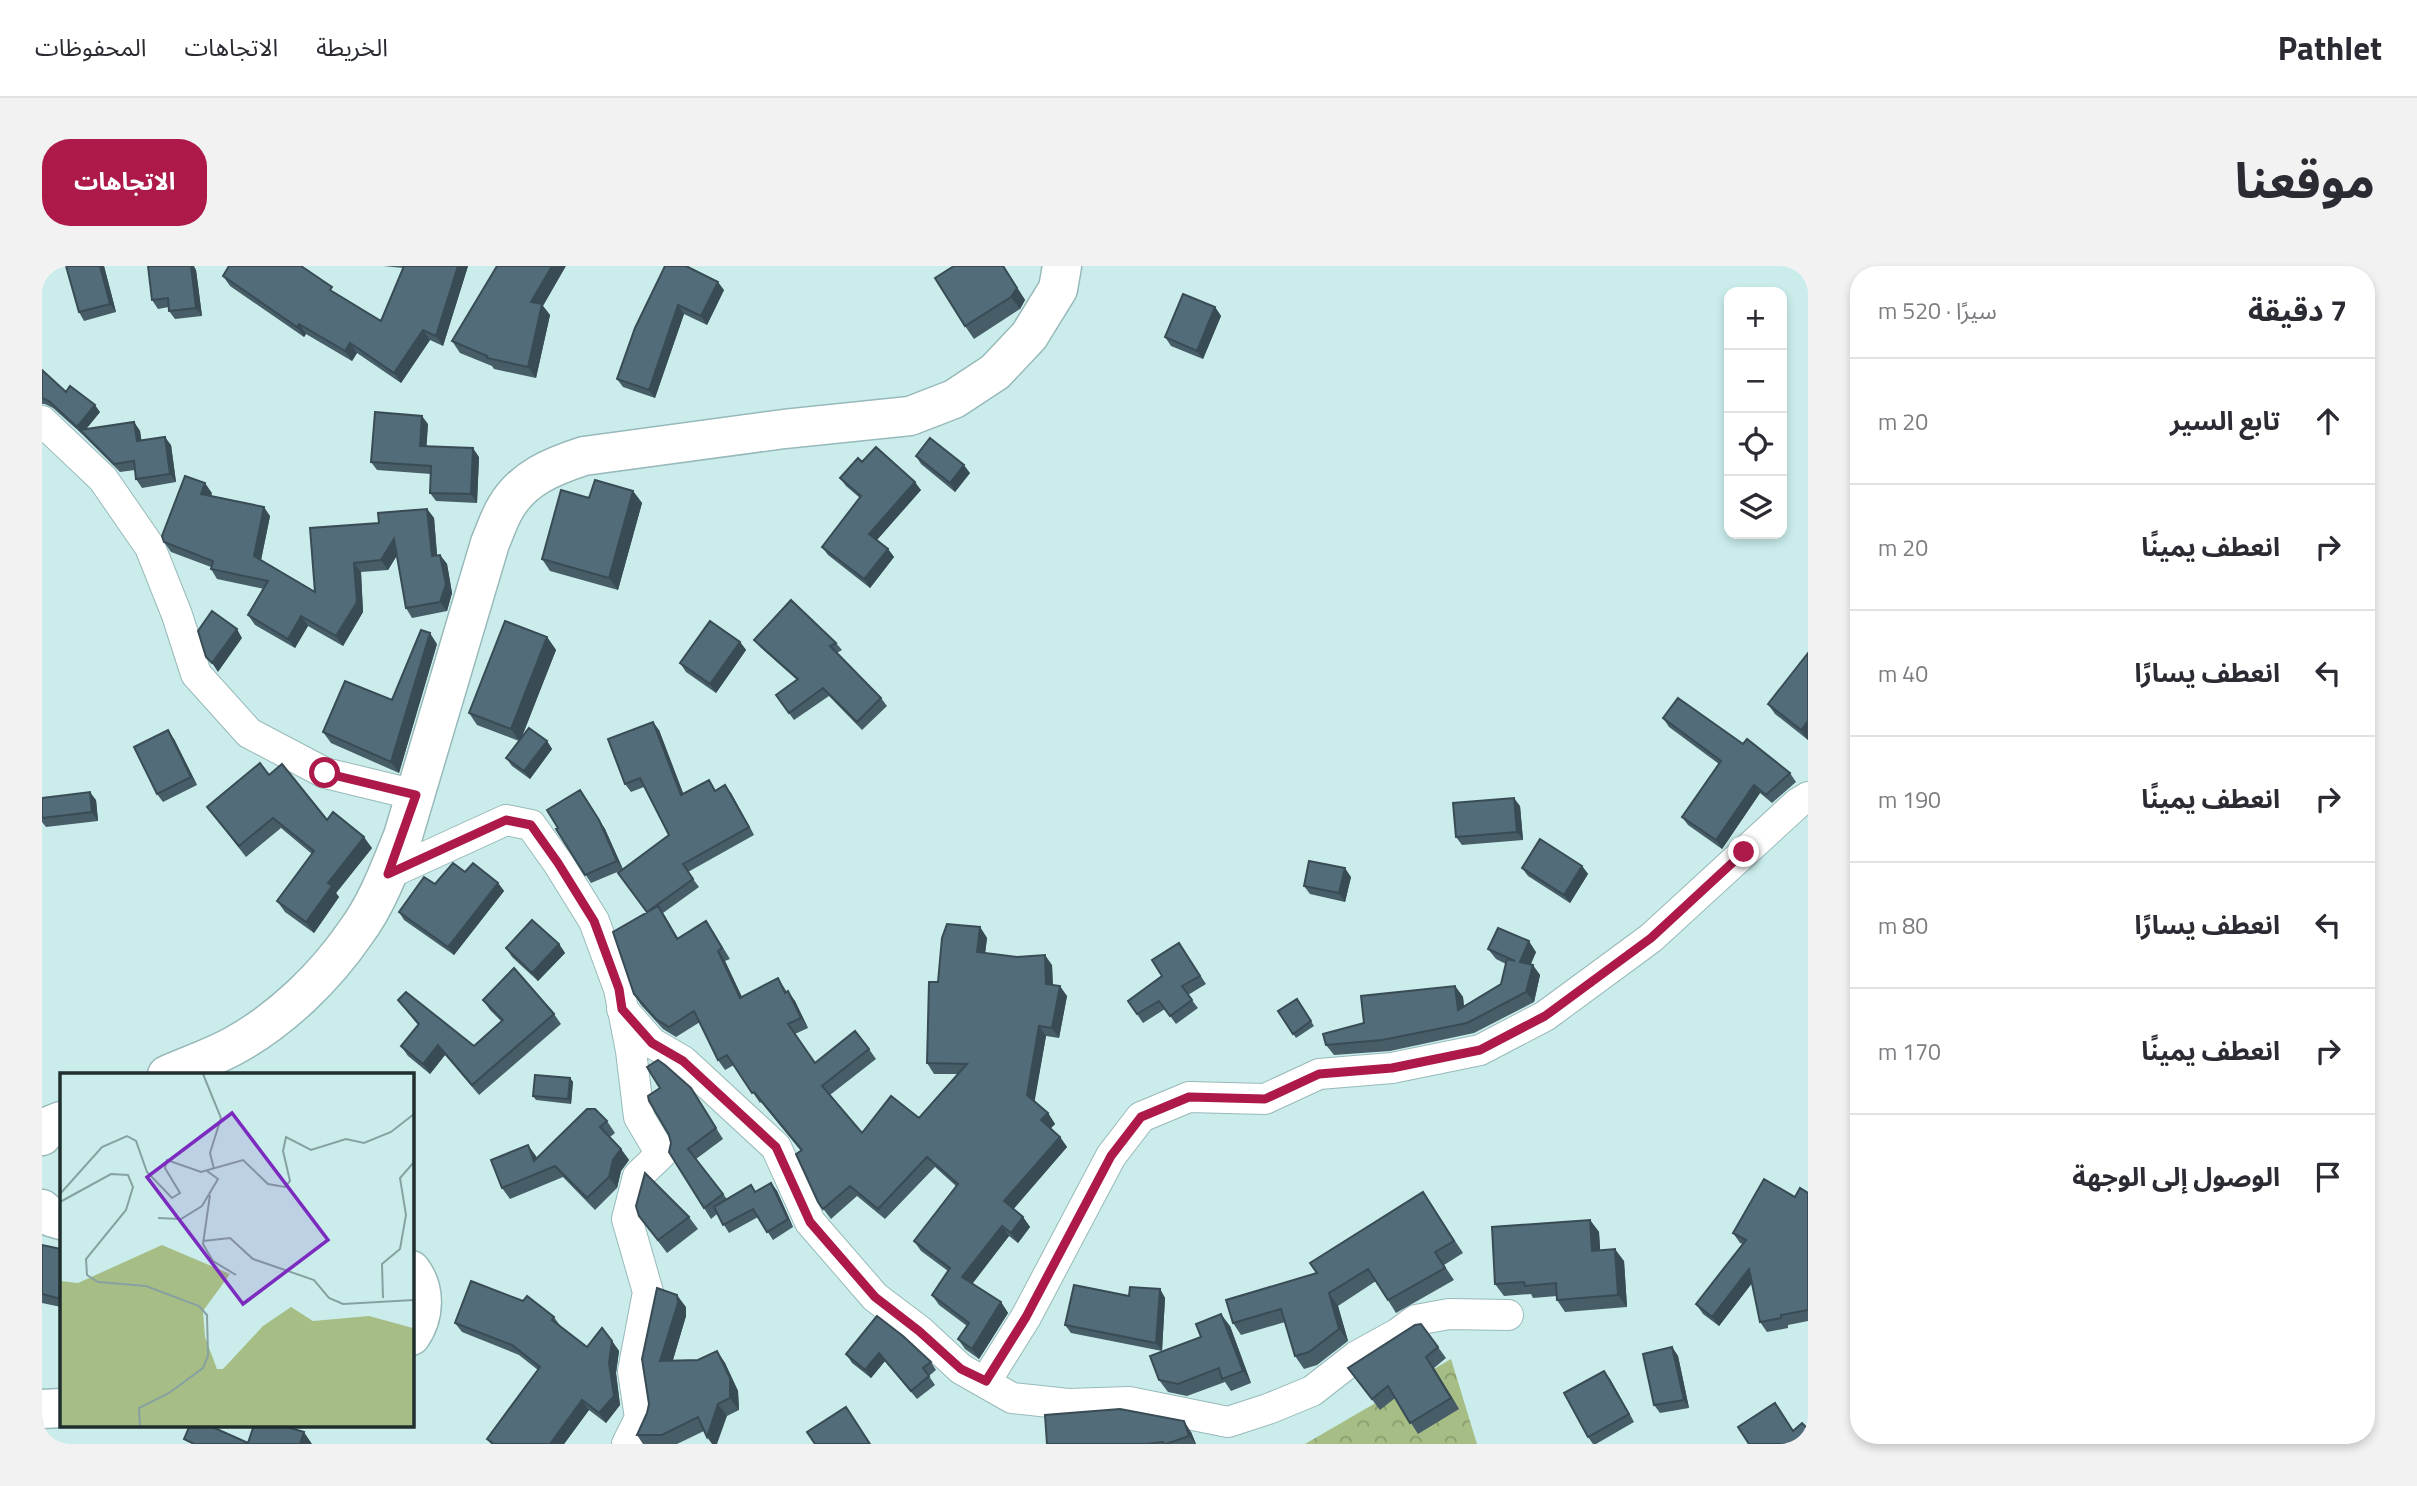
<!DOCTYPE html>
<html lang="ar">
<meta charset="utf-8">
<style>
body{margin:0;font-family:"Titillium Web","Noto Sans Arabic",sans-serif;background:#f2f2f3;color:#2b2b33;direction:rtl}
.controls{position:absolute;right:21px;top:21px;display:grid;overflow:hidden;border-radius:14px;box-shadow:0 4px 10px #0003}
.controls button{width:63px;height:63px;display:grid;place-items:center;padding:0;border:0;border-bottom:2px solid #e1e1e2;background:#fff;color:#2b2b33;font:35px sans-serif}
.stop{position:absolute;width:21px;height:21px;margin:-16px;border:5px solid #ad1a4a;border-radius:50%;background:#fff}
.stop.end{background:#ad1a4a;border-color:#fff;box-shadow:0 2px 7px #0008}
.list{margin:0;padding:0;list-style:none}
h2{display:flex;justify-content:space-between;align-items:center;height:91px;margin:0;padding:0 28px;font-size:30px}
h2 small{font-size:23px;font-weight:400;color:#7c7c81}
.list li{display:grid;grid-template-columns:46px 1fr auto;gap:21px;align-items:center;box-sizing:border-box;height:126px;padding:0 28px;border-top:2px solid #e1e1e2}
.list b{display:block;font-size:26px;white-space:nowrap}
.list em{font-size:23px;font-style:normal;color:#7c7c81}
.icon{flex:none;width:38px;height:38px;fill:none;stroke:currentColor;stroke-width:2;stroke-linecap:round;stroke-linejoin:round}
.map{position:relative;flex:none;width:1766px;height:1178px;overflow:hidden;direction:ltr;border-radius:28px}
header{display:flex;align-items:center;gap:42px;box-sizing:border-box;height:98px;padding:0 35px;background:#fff;border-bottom:2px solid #e1e1e2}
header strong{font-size:33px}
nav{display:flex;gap:38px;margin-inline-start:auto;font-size:24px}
.intro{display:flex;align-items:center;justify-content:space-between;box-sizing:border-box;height:168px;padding:0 42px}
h1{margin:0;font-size:49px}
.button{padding:18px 32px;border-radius:28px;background:#ad1a4a;color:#fff;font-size:24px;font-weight:700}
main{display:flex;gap:42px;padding:0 42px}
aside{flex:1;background:#fff;border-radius:28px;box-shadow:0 4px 10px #0003}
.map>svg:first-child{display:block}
.forest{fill:url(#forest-crowns)}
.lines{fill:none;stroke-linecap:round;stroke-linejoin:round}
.minor-casing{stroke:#98b9b9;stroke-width:32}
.secondary-casing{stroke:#98b9b9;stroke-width:41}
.minor{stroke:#fff;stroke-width:30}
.secondary{stroke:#fff;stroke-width:38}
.wall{fill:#475d68}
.shaded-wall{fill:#394c55}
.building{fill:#526c79;stroke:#394c55;stroke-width:2}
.route{stroke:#ad1a4a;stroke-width:9}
.inset-road{fill:none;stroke:#86a1a0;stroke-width:2}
.view{fill:#7b2cbf;fill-opacity:0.15;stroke:#7b2cbf;stroke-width:3.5}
.inset-edge{fill:none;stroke:#212e2e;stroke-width:3.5}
</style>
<header>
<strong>Pathlet</strong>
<nav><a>الخريطة</a><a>الاتجاهات</a><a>المحفوظات</a></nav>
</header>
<div class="intro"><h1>موقعنا</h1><a class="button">الاتجاهات</a></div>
<main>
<aside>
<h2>7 دقيقة<small>سيرًا · 520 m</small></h2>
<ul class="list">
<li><svg class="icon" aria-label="ahead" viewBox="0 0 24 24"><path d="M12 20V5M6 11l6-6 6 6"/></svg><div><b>تابع السير</b></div><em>20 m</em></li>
<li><svg class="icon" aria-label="right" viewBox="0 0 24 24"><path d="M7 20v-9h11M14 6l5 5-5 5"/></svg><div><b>انعطف يمينًا</b></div><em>20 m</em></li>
<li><svg class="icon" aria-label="left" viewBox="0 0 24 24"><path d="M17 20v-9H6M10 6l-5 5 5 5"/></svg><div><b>انعطف يسارًا</b></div><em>40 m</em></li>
<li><svg class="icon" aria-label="right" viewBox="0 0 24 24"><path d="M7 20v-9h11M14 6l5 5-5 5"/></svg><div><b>انعطف يمينًا</b></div><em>190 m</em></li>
<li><svg class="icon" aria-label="left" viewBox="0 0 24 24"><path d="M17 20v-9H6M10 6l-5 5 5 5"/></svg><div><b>انعطف يسارًا</b></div><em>80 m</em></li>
<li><svg class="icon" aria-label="right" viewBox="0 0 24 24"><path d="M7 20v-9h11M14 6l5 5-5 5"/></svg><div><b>انعطف يمينًا</b></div><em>170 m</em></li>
<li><svg class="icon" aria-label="arrive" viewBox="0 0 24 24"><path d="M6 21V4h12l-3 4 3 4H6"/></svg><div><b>الوصول إلى الوجهة</b></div></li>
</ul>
</aside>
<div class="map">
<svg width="1766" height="1178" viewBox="0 0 1766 1178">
<defs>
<pattern id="forest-crowns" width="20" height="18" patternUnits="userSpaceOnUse" patternTransform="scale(1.75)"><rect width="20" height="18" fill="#a6be86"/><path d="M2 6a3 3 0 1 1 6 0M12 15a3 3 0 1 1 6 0" fill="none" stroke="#879b6e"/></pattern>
</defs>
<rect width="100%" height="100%" fill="#caedec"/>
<path class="forest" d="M1409 1093 1435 1178H1263Z"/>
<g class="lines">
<defs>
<path id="minor" d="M0 155 61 213 108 281 135 349 154 408 207 467 283 507 374 529
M346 608 464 554 489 559 516 597 552 655 577 723 589 785 597 851 619 888 596 910 585 953 606 1026 591 1105 598 1152 585 1178
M580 743 610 777 641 795 734 881 768 956 833 1031 878 1065 919 1103 970 1132 1026 1138 1087 1136 1186 1156 1226 1143 1270 1125 1315 1090 1355 1068 1374 1054 1407 1048 1466 1049
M944 1115 984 1051 1069 890 1099 851 1147 831 1223 833 1277 808 1350 802 1438 784 1503 750 1609 672 1756 537 1766 531"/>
<path id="secondary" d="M125 809C147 799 172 791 193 779 240 753 284 710 314 666 335 638 348 602 361 570L448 277C453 266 457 252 464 241 481 212 511 200 542 190L742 163 868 150 912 133 953 106 987 70 1016 23 1020 0
M0 870 9 859 19 855
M0 943 9 951 19 954
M369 1004C384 1023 383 1050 369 1070
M0 1143 19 1142"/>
</defs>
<use href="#minor" class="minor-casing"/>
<use href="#secondary" class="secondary-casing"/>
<use href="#minor" class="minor"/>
<use href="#secondary" class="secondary"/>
</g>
<path class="wall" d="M24 0H62L74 46 42 55 37 46Z
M341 0H426L401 80 388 74 359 117 315 87 310 95 264 68 262 71 188 20 181 10 295 29 339 55 361 2Z
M623 0 682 24 665 59 642 48 613 132 581 121 575 113Z
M912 0H962L983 34 978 43 932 73 923 60Z
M154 4 160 50 133 53 127 45V41L116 43 110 34Z
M501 40 508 49 494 112 452 103 450 100 418 87 410 75Z
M1173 41 1179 50 1161 93 1129 80 1123 71Z
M0 104 24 126 58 146 44 163 92 156 98 165 99 174 129 179 134 216 100 222 94 213 93 204 78 206 40 168 11 142 3 138H0Z
M386 158 384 181 437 191 435 237 394 235 388 227 389 208 335 204 329 196Z
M874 190 928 207 913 226 879 198Z
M820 196 879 224 835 274 846 283 852 291 828 322 786 289 780 281 818 232 804 220 798 212Z
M591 225 600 237 576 324 508 305 500 293 547 232Z
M170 227 169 230 228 250 219 294 273 326 337 257 385 243 392 252 395 289H398L405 298 410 327 405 345 370 352 364 342 355 289 346 304 319 306 321 346 301 380 266 360 253 382 213 359 206 349 222 323 175 313 169 303V301L129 286 122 276Z
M505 371 514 384 479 472 505 475 510 483 488 513 470 500 464 492 477 475 435 459 427 447Z
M712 374 794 377 800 384 795 387 839 432 845 440 820 464 787 430 752 454 734 429 755 414 718 381Z
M698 376 704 384 674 427 644 406 638 397Z
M395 378 357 507 289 477 281 466 350 434Z
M1766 387V474L1733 448 1726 438Z
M1621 452 1701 478 1748 507 1754 516 1730 537 1718 527 1680 583 1646 559 1640 551 1677 498 1627 461Z
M617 464 641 528 674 524 689 527 712 569 646 606 657 621 621 647 636 672 671 665 688 693 683 695 700 731 736 712 745 726 753 735 766 762 753 768 773 797 827 783 834 793 788 829 820 867 877 852 916 808H892L885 797 896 716 938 661 945 672 943 687 1010 699 1011 719 1025 730 1017 772 1004 770 992 836 1006 847 1013 858 1009 862 1018 871 1025 881 971 943 981 951 988 961 976 977 967 970 930 1017 959 1036 966 1047 937 1093 923 1083 916 1073 925 1060 897 1039 890 1029 906 1005 879 985 872 975 914 920 893 901 843 953 815 930 789 953 776 936 759 885 719 836 718 837 692 799 683 804 676 794 658 756 634 771 621 763 599 739 592 728 605 646 580 604 549 617 514 563 516 562 544 533 563 563 581 603 627 569 602 521 589 526 583 518Z
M132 473 155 519 121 536 115 528Z
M227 509 285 554 330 582 294 627 297 631 272 667 243 646 235 635 270 588 239 562 204 591 165 541Z
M0 532 54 534 56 555 4 561 0 556Z
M1478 540 1481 574 1420 579 1414 571Z
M1540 600 1546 608 1528 637 1486 610 1480 602Z
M423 606 456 617 462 625 412 689 362 654 357 646 393 618Z
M1309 611 1303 636 1268 628 1262 620Z
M1137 677 1164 718 1146 729 1156 742 1134 758 1123 743 1101 757 1086 735 1120 710Z
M517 678 523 687 496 715 470 691 464 682Z
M1446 683 1494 686 1489 698 1498 709 1492 736 1432 767 1348 785 1292 789 1284 779 1322 757 1413 720 1421 731 1422 740 1459 718 1464 698 1454 693Z
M1255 733 1272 760 1254 772 1236 745Z
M356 734 432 780 460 756 448 744 441 734 512 748 519 758 437 829 403 789 388 808 366 790 359 780 376 759Z
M528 812 531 816 529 838 494 834 491 830Z
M649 822 681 873 654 893 685 933 714 925 729 917 735 925 751 961 731 974 716 951 687 967 675 948 669 953 662 942 629 877 627 869Z
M565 855 573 867 568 871 579 883 587 894 579 905 575 922 553 944 521 911 468 933 460 922 494 890 495 893Z
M1381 926 1421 987 1402 999 1412 1014 1354 1047 1334 1015 1296 1040 1306 1075 1275 1099 1262 1103 1253 1090 1243 1056 1199 1069 1191 1057 1275 1007Z
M1766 927V1055L1746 1059V1062L1725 1066 1718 1056 1710 1017 1677 1060 1661 1048 1654 1038 1701 978 1698 977 1691 967 1753 931Z
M597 950 647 951 656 963 625 987Z
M1548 954 1557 966 1558 984 1582 995 1585 1041 1523 1046 1515 1034V1030L1491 1032 1489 1028 1462 1030 1453 1018Z
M0 979 19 983V1041L0 1037Z
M1118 1023 1123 1032 1120 1085 1029 1067 1023 1059 1087 1030Z
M644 1041V1050L631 1094H656L675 1085 683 1097 696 1125 697 1144 685 1150 662 1165 635 1178H601L595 1169 605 1147Z
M512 1051 519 1061 545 1081 570 1075 577 1085 574 1107 578 1139 564 1157 547 1144 522 1178H449L445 1173 496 1104 477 1089 420 1066 413 1057Z
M1188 1060 1209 1117 1189 1125 1183 1116 1145 1130 1126 1126 1117 1114Z
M1396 1081 1404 1092 1392 1102 1417 1143 1376 1168 1353 1132 1338 1144 1306 1102Z
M1630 1081 1636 1090 1647 1142 1618 1147 1612 1139Z
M804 1088 889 1096 894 1104 887 1110 893 1119 875 1133 843 1095 829 1112 810 1097Z
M1568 1113 1592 1156 1554 1178H1551L1546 1171Z
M1149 1166 1154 1178H1005Z"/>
<path class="shaded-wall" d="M58 0H62L74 46 68 38Z
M149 0H152L154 4 160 50 154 42Z
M416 0H426L401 80 394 70Z
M510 0H524L501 40 508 49 494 112 486 101 489 36Z
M961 0 983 34 978 43 969 31Z
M676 16 682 24 665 59 659 50Z
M636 39 642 48 613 132 607 124Z
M1173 41 1179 50 1161 93 1155 85Z
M257 58 264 68 262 71 255 61Z
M381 64 388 74 359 117 352 107Z
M308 77 315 87 310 95 303 85Z
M53 139 58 146 41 167 38 164 40 168 35 161Z
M380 150 386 158 384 189 378 180Z
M92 156 98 165 101 183 95 175Z
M123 171 129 179 134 216 128 208Z
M431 182 437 191 435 237 429 228Z
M922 199 928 207 913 226 908 217Z
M873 216 879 224 833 276 827 268Z
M163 217 170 227 166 238 159 228Z
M591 225 600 237 576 324 567 312Z
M222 241 228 250 218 299 212 290Z
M385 243 392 252 396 300 390 290Z
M352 273 359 283 346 304 339 294Z
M846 283 852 291 828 322 822 313Z
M398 289 405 298 410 327 405 345 398 336Z
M312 297 319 306 321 346 301 380 294 370Z
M259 350 266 360 253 382 246 373Z
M195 363 200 372 176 406 170 397Z
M388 367 395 378 357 507 349 496Z
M505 371 514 384 478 476 469 463Z
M698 376 704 384 674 427 668 418Z
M1766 455V474L1759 464Z
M611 456 617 464 645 537 639 529Z
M126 464 132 473 155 519 149 511Z
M505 475 510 483 488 513 482 505Z
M683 519 689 527 712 569 707 561Z
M1712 519 1718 527 1680 583 1674 574Z
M538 524 563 563 581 604 575 595Z
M48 526 54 534 56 555 50 546Z
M1472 532 1478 540 1481 574 1475 566Z
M322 571 330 582 294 627 297 631 272 667 264 656 286 617Z
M1540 600 1546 608 1528 637 1522 629Z
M1303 602 1309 611 1303 636 1297 627Z
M456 617 462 625 412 689 406 681Z
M616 640 623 650 642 683 635 673Z
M938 661 945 672 942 696 935 686Z
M1487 675 1494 686 1485 706 1478 696Z
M517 678 523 687 496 715 490 707Z
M676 685 683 695 705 742 698 732Z
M1003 689 1010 699 1011 728 1004 718Z
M1491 699 1498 709 1492 736 1484 726Z
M1018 720 1025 730 1017 772 1010 762Z
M1413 720 1421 731 1423 754 1416 744Z
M746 725 753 735 766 762 759 752Z
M997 760 1004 770 992 839 985 829Z
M396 779 403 789 388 808 381 798Z
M528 812 531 816 529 838 526 833Z
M1006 847 1013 858 1007 864 999 854Z
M1018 871 1025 881 969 946 962 935Z
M486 879 494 890 500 906 492 895Z
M579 883 587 894 579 905 575 922 567 911 571 894Z
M729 917 735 925 751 961 746 953Z
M981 951 988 961 976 977 969 967Z
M1548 954 1557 966 1559 997 1550 985Z
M960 960 967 970 928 1021 920 1011Z
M1573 983 1582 995 1585 1041 1576 1029Z
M1707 1003 1714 1012 1677 1060 1670 1051Z
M1118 1023 1123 1032 1120 1085 1114 1077Z
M1287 1027 1296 1040 1306 1075 1297 1063Z
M635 1029 644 1041V1050L627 1107 618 1095Z
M959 1036 966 1047 937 1093 930 1083Z
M1179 1048 1188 1060 1209 1117 1201 1105Z
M570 1075 577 1085 574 1107 578 1139 564 1157 557 1147Z
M1630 1081 1636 1090 1647 1142 1642 1134Z
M675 1085 683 1097 696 1125 697 1144 688 1132Z
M837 1087 843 1095 829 1112 823 1104Z
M1384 1091 1392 1102 1417 1143 1409 1132Z
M1562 1105 1568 1113 1592 1156 1587 1148Z
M540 1134 547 1144 522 1178H508Z
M676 1138 685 1150 675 1178H670L665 1171Z
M1142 1155 1149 1166 1154 1178 1147 1170Z
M262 1166 270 1178H258Z"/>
<path class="building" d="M24 0H58L68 38 37 46Z
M106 0H149L154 42 127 45 126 32 110 34Z
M187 0H259L290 21 288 24 339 55 362 0H416L394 70 381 64 352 107 308 77 303 85 257 58 255 61 181 10Z
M455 0H510L489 36 500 38 486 101 445 92V90L410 75Z
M623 0H644L676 16 659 50 636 39 607 124 575 113 593 62Z
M912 0H961L975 22 969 31 923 60 893 12Z
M1141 28 1173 41 1155 85 1123 71Z
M0 104 24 126 28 120 53 139 35 161 7 135 0 132Z
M333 146 380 150 378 180 431 182 429 228 388 227 389 200 329 196Z
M92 156 95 175 123 171 128 208 94 213 92 195 72 198 38 164Z
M888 172 922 199 908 217 874 190Z
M834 181 873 216 827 268 846 283 822 313 780 281 819 230 798 212 816 192 820 196Z
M143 210 163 217 159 228 222 241 212 290 273 326 268 262 337 257 336 247 385 243 390 290 398 289 404 318 398 336 364 342 352 273 339 294 312 297 315 336 294 370 259 350 246 373 206 349 226 315 169 303 171 295 122 276 120 270Z
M553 214 591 225 567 312 500 293 519 224 547 232Z
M749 334 794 377 788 380 839 432 815 456 781 422 747 447 734 429 756 413 712 374Z
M170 345 195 363 170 397 164 391 156 365Z
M463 355 505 371 469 463 427 447Z
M668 355 698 376 668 418 638 397Z
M379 364 388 367 349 496 281 466 303 415 350 434Z
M1766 387V455L1759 464 1726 438Z
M1636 432 1701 478 1705 473 1748 507 1724 529 1712 519 1674 574 1640 551 1679 495 1621 452Z
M611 456 639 529 667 514 673 525 683 519 707 561 641 598 651 613 605 646 576 607 627 569 598 512 583 518 566 473Z
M487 462 505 475 482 505 464 492Z
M126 464 149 511 115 528 92 481Z
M218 497 227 509 240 498 285 554 291 546 322 571 286 617 290 620 264 656 235 635 272 585 231 552 197 580 165 541Z
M538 524 557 554 575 595 543 609 514 563 516 562 505 544Z
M48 526 50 546 0 552V532Z
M1472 532 1475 566 1414 571 1411 537Z
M1498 573 1540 600 1522 629 1480 602Z
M1267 595 1303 602 1297 627 1262 620Z
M411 597 423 606 431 597 456 617 406 681 357 646 382 611 393 618Z
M616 640 635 673 664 655 680 682 676 685 698 732 736 712 743 727 746 725 759 752 746 758 773 797 813 765 827 783 780 820 820 867 849 830 877 852 925 798 885 797 887 716H896L900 672 905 658 938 661 935 686 975 691 1003 689 1004 718 1018 720 1010 762 997 760 985 829 1006 847 999 854 1018 871 962 935 981 951 969 967 960 960 920 1011 959 1036 930 1083 916 1073 927 1057 890 1029 908 1002 872 975 916 918 885 891 836 943 808 920 781 943 776 936 754 888 760 884 712 826 710 827 685 789 676 794 652 745 627 761 614 753 592 728 571 666Z
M490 654 517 678 490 707 464 682Z
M1456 662 1487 675 1478 696 1491 699 1484 726 1425 757 1340 774 1284 779 1281 768 1322 757 1319 730 1413 720 1416 744 1459 718 1465 693 1473 695 1446 683Z
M1137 677 1158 710 1140 720 1150 734 1128 750 1117 735 1095 748 1086 735 1120 710 1110 694Z
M472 702 512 748 430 819 396 779 381 798 359 780 377 758 356 734 364 726 432 780 461 754 441 734Z
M1255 733 1269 755 1251 768 1236 745Z
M616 794 623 799 649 822 674 862 646 883 681 928 662 942 627 886 629 877 627 869 607 835 606 830 618 822 605 801Z
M493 809 528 812 526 833 491 830Z
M545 843H553L565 855 558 861 579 883 571 894 567 911 545 932 513 900 460 922 449 894 486 879 492 895Z
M603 907 647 951 616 974 597 950 594 940Z
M1722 913 1753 931 1758 922 1766 927V1044L1739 1049V1052L1718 1056 1707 1003 1670 1051 1654 1038 1704 974 1691 967Z
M729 917 746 953 725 966 711 943 681 959 672 941 709 919 713 926Z
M1381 926 1412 975 1393 986 1403 1002 1346 1034 1326 1003 1287 1027 1297 1063 1267 1086 1253 1090 1239 1043 1191 1057 1184 1034 1275 1007 1268 997Z
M1548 954 1550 985 1573 983 1576 1029 1515 1034 1514 1017 1483 1020 1482 1016 1453 1018 1450 961Z
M0 979 19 983V1033L0 1028Z
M429 1015 481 1035 485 1030 512 1051 510 1054 545 1081 560 1062 570 1075 567 1097 572 1130 557 1147 540 1134 508 1178H452L445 1173 498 1101 470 1079 413 1057Z
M1032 1019 1087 1030 1088 1021 1118 1023 1114 1077 1023 1059Z
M615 1022 635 1029 636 1037 618 1095 656 1094 675 1085 688 1112V1132L676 1138 665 1171 656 1151 620 1169H595L605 1147 607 1138 600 1093Z
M1179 1048 1201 1105 1180 1113 1177 1102 1136 1118 1117 1114 1108 1090 1159 1071 1154 1058Z
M835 1050 861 1070 889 1096 881 1102 887 1110 869 1125 837 1087 823 1104 804 1088Z
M1379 1058 1396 1081 1384 1091 1409 1132 1368 1157 1346 1120 1330 1133 1306 1102 1373 1059Z
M1630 1081 1642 1134 1612 1139 1601 1088Z
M1562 1105 1587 1148 1546 1171 1522 1127Z
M1733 1137 1751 1165 1760 1157 1766 1163V1178H1707L1696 1161Z
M804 1141 828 1178H773L765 1166Z
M1078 1143 1142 1155 1147 1170 1124 1178H1122L1121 1176 1105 1178H1005L1003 1149Z
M148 1159H166L206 1177 212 1159H238L262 1166 258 1178H152L142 1173Z"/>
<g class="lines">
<path class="route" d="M283 507 374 529 346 608 464 554 489 559 516 597 552 655 577 723 580 743 610 777 641 795 734 881 768 956 833 1031 877 1065 919 1103 944 1115 984 1051 1069 890 1099 851 1147 831 1223 833 1277 808 1350 802 1438 784 1503 750 1609 672 1702 586"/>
</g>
<g transform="translate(18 807)">
<rect width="354" height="354" fill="#caedec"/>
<path d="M102 172 170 201 143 238 145 264 157 296H163L203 253 231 234 253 248 309 243 353 255V353H0V208L18 210Z" fill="#a6be86"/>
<path class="inset-road" d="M143 1 161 45 150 80 154 96M0 121 42 74 67 63 76 68 87 99 112 125 120 120 105 95 107 87 141 99 183 87 208 111 225 114 230 108 223 78 226 64 251 77 286 66 304 70 331 59 354 41M150 122 143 171 153 188 176 202M0 129 51 101 68 102 73 114 66 137 26 186 27 202 38 209 86 213 139 233 147 242 148 283 143 295 109 320 79 335 80 353M98 145 121 146 142 133 158 106 147 98M143 168 170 165 193 186 254 207 269 225 283 231 354 227M323 225 322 191 340 176 346 142 340 105 354 89"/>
<path class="view" d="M172 40 268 167 183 231 87 104Z"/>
<rect width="354" height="354" class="inset-edge"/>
</g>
</svg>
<div class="controls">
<button>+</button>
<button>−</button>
<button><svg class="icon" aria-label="locate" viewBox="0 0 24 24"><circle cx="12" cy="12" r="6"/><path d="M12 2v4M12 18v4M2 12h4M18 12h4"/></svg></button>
<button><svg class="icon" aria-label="layers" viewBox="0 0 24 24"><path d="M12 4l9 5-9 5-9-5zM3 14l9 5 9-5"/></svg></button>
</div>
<div class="stop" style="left:283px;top:507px"></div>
<div class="stop end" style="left:1702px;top:586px"></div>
</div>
</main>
